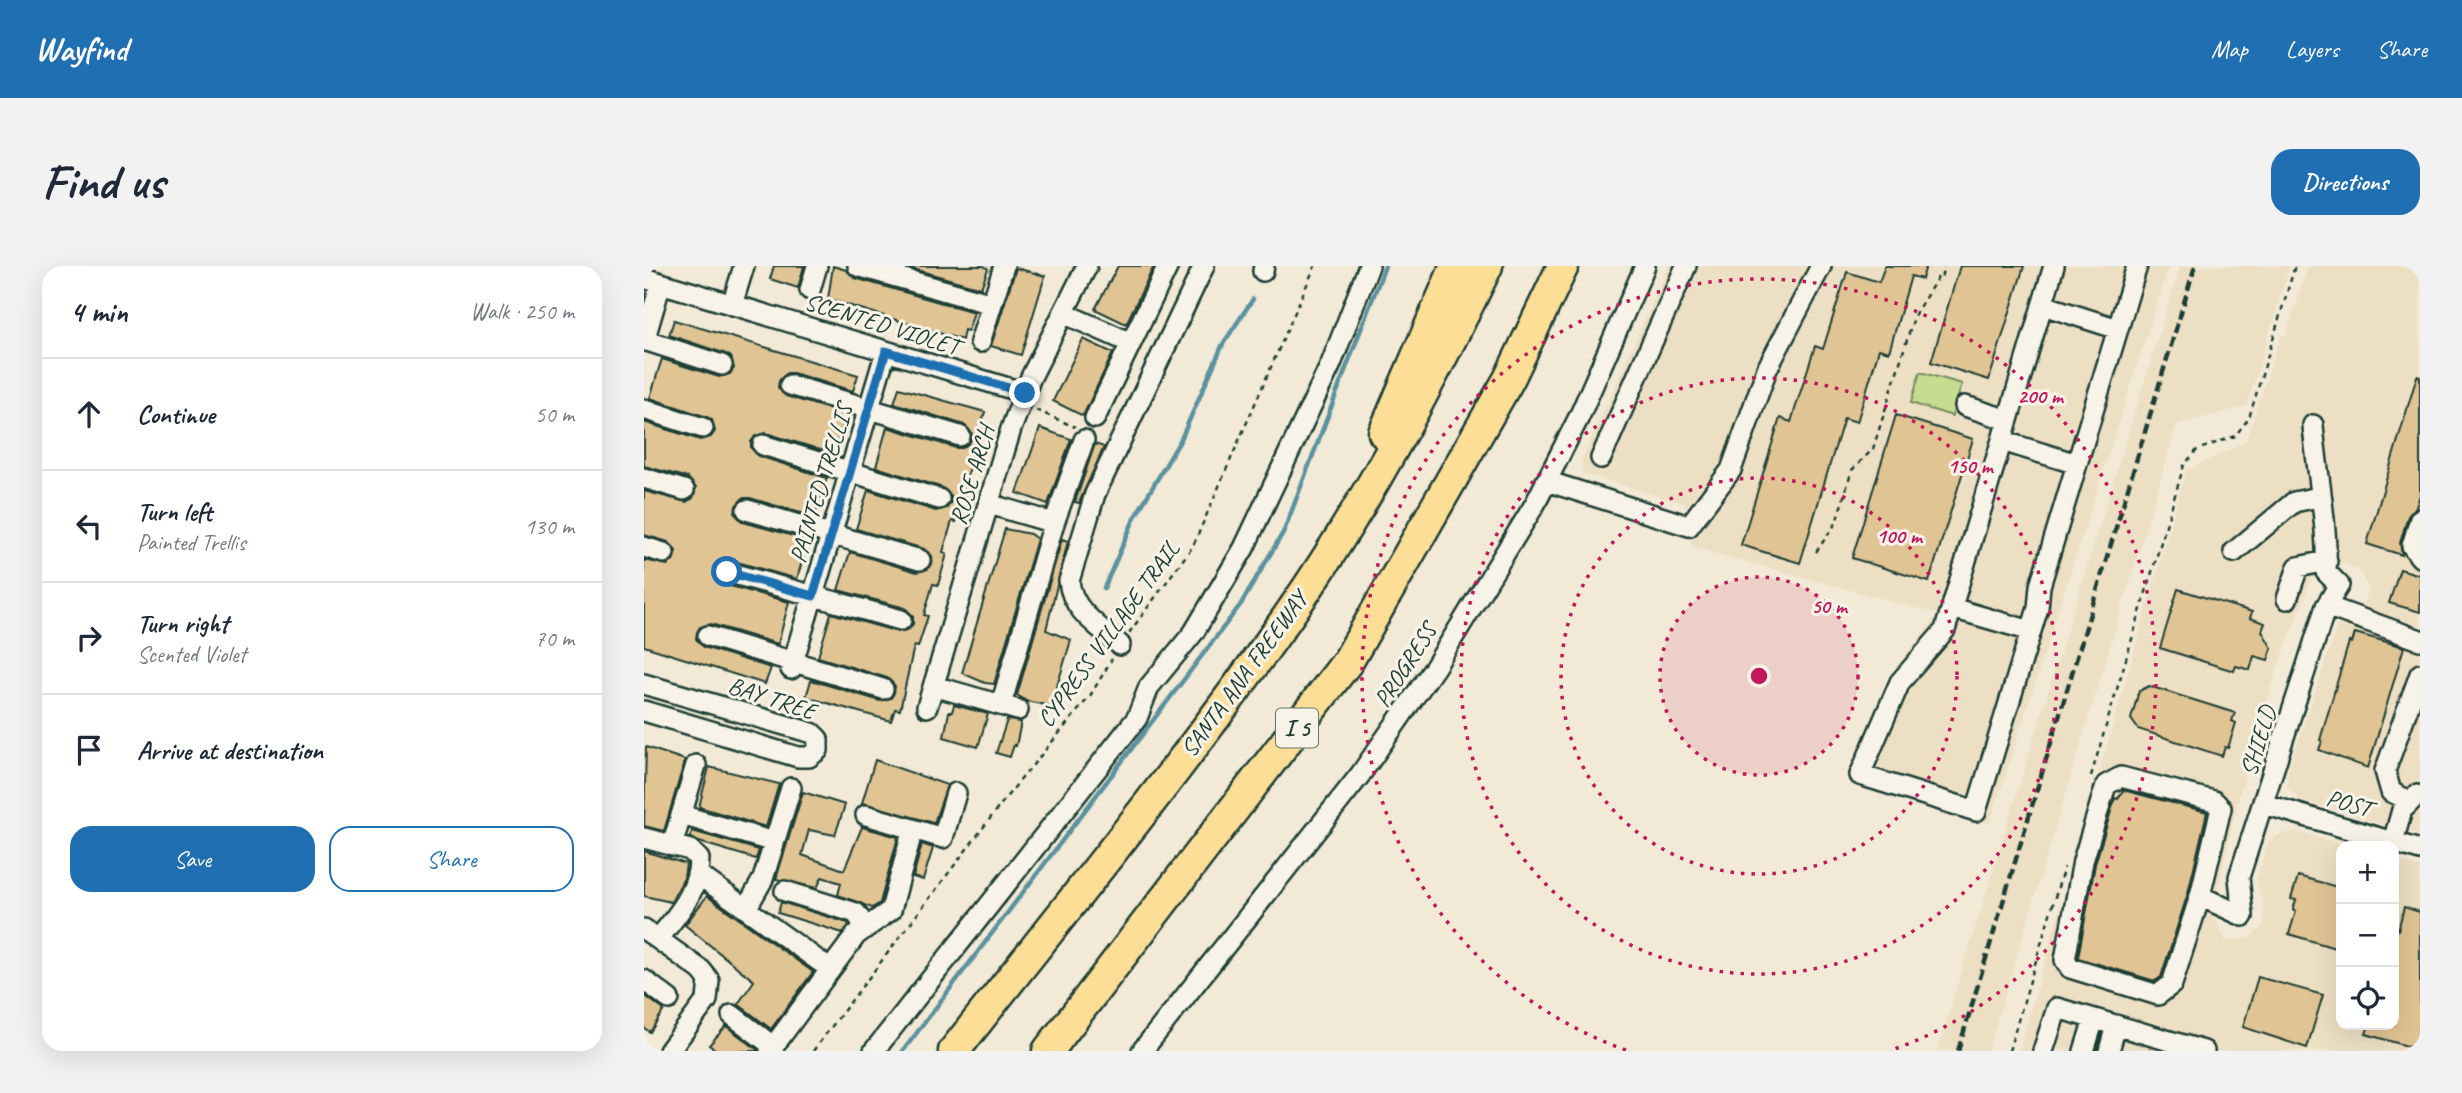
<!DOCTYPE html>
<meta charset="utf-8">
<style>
body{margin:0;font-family:Caveat,sans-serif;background:#f2f2f3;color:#1f2937}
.controls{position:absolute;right:21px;bottom:21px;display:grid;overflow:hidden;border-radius:14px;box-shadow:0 7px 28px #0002}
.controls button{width:63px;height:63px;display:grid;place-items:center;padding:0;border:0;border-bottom:2px solid #e0e1e3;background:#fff;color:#1f2937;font:35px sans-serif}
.stop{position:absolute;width:21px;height:21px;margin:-16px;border:5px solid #1f6fb2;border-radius:50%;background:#fff}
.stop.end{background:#1f6fb2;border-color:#fff;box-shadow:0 2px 7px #0008}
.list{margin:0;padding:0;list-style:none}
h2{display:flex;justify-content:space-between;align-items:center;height:91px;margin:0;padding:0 28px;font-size:30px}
h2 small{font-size:23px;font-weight:400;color:#747a83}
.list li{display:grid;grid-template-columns:46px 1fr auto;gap:21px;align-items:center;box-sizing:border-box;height:112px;padding:0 28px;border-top:2px solid #e0e1e3}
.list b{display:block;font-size:26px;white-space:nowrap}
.list p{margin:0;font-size:23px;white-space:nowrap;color:#747a83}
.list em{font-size:23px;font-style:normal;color:#747a83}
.actions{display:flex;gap:14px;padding:21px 28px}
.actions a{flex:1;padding:16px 0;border:2px solid #1f6fb2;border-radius:21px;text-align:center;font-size:24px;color:#1f6fb2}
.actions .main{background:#1f6fb2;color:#fff}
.icon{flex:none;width:38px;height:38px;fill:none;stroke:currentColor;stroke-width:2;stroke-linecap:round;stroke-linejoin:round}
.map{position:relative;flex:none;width:1776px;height:785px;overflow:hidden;border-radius:21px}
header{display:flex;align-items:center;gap:42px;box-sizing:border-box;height:98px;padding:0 35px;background:#1f6fb2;color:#fff}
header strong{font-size:33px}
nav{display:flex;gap:38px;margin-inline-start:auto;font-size:24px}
.intro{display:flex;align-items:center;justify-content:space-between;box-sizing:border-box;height:168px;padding:0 42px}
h1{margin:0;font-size:49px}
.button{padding:18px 32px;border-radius:21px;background:#1f6fb2;color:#fff;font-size:24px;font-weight:700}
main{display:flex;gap:42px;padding:0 42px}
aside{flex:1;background:#fff;border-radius:21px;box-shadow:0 7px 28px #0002}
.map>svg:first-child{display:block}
.built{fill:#eddfc3}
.green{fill:#c8dc91;stroke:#748c62;stroke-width:2}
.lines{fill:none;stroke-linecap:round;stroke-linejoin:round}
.stream{stroke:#5c929f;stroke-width:4.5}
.building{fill:#e0c494;stroke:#1f3d34;stroke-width:2}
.minor-casing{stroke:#1f3d34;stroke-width:24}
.highway-casing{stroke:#1f3d34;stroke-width:35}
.path{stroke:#1f3d34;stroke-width:2.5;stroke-dasharray:5 5;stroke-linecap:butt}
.minor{stroke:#f7f3e8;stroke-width:19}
.highway{stroke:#fcde96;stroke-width:30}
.rail{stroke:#1f3d34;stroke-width:4.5;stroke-dasharray:10 5;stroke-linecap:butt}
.route{stroke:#1f6fb2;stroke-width:9}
.ring{fill:none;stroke:#c2185b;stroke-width:3.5;stroke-dasharray:3.5 7}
.labels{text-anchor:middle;stroke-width:6;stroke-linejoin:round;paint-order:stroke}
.shield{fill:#f7f3e8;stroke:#60746a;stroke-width:2}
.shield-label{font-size:23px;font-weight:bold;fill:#1f3d34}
.street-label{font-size:24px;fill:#1f3d34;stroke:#f7f3e8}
.centre{fill:#c2185b;stroke:#f7f3e8;stroke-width:3.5}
.ring-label{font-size:21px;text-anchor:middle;font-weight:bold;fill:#c2185b;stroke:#f7f3e8;stroke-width:6;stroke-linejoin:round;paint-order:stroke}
</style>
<header>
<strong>Wayfind</strong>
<nav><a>Map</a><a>Layers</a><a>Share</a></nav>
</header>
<div class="intro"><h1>Find us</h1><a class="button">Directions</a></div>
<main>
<aside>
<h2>4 min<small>Walk · 250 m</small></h2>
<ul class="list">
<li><svg class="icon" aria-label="ahead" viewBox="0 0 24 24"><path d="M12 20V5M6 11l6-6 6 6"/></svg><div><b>Continue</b></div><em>50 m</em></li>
<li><svg class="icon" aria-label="left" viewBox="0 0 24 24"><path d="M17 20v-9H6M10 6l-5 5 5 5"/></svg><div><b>Turn left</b><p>Painted Trellis</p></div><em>130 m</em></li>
<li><svg class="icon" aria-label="right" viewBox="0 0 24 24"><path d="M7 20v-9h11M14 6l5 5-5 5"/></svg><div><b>Turn right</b><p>Scented Violet</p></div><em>70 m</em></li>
<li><svg class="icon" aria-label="arrive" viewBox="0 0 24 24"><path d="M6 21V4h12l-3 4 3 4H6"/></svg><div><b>Arrive at destination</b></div></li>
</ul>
<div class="actions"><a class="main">Save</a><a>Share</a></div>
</aside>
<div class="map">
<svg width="1776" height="785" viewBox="0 0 1776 785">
<rect width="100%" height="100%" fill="#f2ead7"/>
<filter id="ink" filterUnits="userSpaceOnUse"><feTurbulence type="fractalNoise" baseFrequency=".0143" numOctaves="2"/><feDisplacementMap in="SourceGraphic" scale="14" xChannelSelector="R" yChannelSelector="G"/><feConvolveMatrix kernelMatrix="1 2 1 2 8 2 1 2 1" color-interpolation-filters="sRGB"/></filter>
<g filter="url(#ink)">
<path class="built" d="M1025 0H1525L1346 557 1204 516 1247 409 1294 348 1048 281 1043 239 939 207 937 196Z
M1536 0H1646L1603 140 1533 159 1344 785H1293Z
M1664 0H1776V569L1655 534 1643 520V509L1694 358 1720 336 1725 324 1714 303 1696 296 1674 306 1665 319 1629 415 1595 530 1568 647 1582 675 1605 672 1620 659V641L1612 614 1624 577 1635 569 1652 565 1704 580H1697V759H1750V594L1776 601V785H1375L1542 205 1602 175 1637 69 1642 70Z"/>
<path class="green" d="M1276 106 1318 118 1308 150 1267 137Z"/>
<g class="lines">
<path class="stream" d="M460 322 491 251 537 173 579 78 609 33
M259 785 597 338 640 265 741 0"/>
</g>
<path class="building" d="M130 0H160L154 22 126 13Z
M189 0 202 4 211 12 330 46 324 65 320 64 318 74 184 33Z
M259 0H340L344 3 337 22Z
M474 0H510L482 58 451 43Z
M1241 0H1282L1278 13 1267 10 1245 86 1235 83 1213 156 1200 152 1156 297 1097 279 1136 152 1147 156 1171 80 1179 83 1203 6 1235 16Z
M1316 0H1380L1345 114 1287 96Z
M372 2 401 10 377 89 347 80Z
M30 54 214 109 209 125 149 107H143L135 115 134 122 142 130 202 148 190 188 122 167 111 170 107 176V182L115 190 183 212 171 251 106 232H99L92 240 91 248 99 256 164 274 153 313 86 294H79L71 302V310L79 318 145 336 134 378 67 358 56 361 53 366 52 373 60 381 127 402 121 418 0 380V294L23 299 29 295 32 285 24 276 0 269V225L42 236 49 232 52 222 44 212 0 200V156L56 174 67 171 71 165 68 154 63 151 6 132 15 102 18 93 75 111 86 108 90 102 87 91 82 88 25 69Z
M439 73 469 87 439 150 409 135Z
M1773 110 1776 111V229L1772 241 1764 250 1756 277 1758 289 1723 278Z
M255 122 341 146 337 160 341 162 318 223 322 225 312 256 308 255 299 286 303 288 294 319 289 318 280 349 284 350 274 381 270 380 256 444 251 443 247 455 162 431 167 414 236 435 247 432 250 427 251 420 243 412 174 391 187 347 254 366 265 363 269 358V350L261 342 194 324 206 286 273 306 284 303 287 298 288 290 280 283 212 263 224 224 292 245 303 242 307 236V230L299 222 232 201 243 161 312 182H319L327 174 328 167 320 159 250 137Z
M1252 149 1329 173 1285 316 1208 292Z
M396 162 427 173 404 238 373 227Z
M451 178 460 181 435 237 431 236Z
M361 263 386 268 393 273 350 418 341 417 318 407Z
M418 273 424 275 402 364 427 374 407 440 382 435 373 429Z
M1756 303 1776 309V346L1745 337Z
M1534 323 1608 346 1606 352 1621 357 1618 365 1628 382 1624 394 1610 390 1606 404 1592 400 1590 405 1516 382Z
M1711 367 1760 381 1724 502 1675 484 1678 475 1676 474 1705 376 1708 377Z
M1505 420 1591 447 1588 455 1592 457 1584 482 1581 481 1578 490 1494 463 1487 453 1495 425Z
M310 439 344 448 334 481 300 471 305 446H308Z
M363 454 377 456 372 480 370 479 366 491 352 487Z
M2 481 41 494 20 565 0 560Z
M231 494 303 519 290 557 218 537Z
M65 501 135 518 122 561 55 541Z
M1479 524 1563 546 1544 627 1517 711 1511 715 1434 692 1451 598 1471 532 1474 533Z
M159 526 201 539 191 569 165 564 158 589 200 604 218 561 254 571 236 637 228 642 194 629 197 617 178 611 173 622 132 613Z
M48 565 115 584 112 593 55 576 46 571Z
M278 578 289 582 279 614 269 611Z
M0 585 42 598 40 612 27 636 0 630Z
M1654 610 1697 622V662L1691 682 1645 668 1652 645 1649 644 1652 634 1647 633Z
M63 630 169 706 127 763 94 738 110 715 41 659Z
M137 636 204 657 205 659 199 667 134 647Z
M1760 641 1776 646V760L1770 782 1722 768 1725 759H1750V663L1754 664Z
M1614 711 1679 729 1663 782 1599 761Z
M0 729 20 744 6 766 0 762Z
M82 760 114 784V785H74L65 779Z"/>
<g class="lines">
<defs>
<path id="minor" d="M214 0 348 38
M1410 0 1301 364 1256 416 1216 509 1332 545 1394 342 1396 320 1493 0
M619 5 620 0
M0 12 381 127
M166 24 173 0
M88 39 100 0
M1399 39 1474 63
M419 47 487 77
M0 74 78 99
M0 75 17 17
M336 76 360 0
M146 119 316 170
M1321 140 1364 154
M0 143 59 162
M451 152 524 0
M1358 175 1433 198
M119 179 295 233
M957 192 1042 0
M0 212 40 224
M902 215 1045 260 1087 204 1123 103 1177 0
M345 238 410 257
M103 244 276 294
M1776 253 1768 280 1776 291
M0 281 20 287
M1590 286 1650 236 1675 231
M83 306 257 354
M1643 333 1654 301 1683 295
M1682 340 1776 374
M1308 342 1387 365
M64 370 239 423
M476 379C455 360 428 345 425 315L451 228 560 0
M147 403 242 85
M0 418 168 467 174 473V484L165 491H154L0 445
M290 420 374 444
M357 439 410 257 440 174
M283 441 367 163 387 111 443 0
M1477 511 1570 535 1577 542 1556 630 1528 718 1514 729 1426 702 1421 694 1439 595 1462 519Z
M1766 535 1747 526 1741 505 1776 408
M1620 538 1776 584
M37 549 130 576
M222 549 299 572 312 527
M0 572 46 584 55 593C55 625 34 648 15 672
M1749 576 1758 544 1773 529
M28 580 52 499
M55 609 186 703
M141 625 212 647 222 662
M1556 630 1599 650 1595 611 1682 340 1695 319 1682 306C1684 258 1673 208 1669 159
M102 643 119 613 147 522
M0 663 57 704 65 714 63 734 25 785
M0 714 25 733
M88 749 130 781
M126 785 212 669 247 644 269 563
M230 785 493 452 505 421 550 366 600 282 687 98 725 0
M498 785 716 509 791 401 891 238 935 151 1001 0
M1399 785 1413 742 1560 785
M1440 785 1450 753
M1465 785 1472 759"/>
<path id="highway" d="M740 167 812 0
M310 785C423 641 540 499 645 349 722 239 785 120 843 0
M404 785 704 395 865 113 919 0"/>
</defs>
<use href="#minor" class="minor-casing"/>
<use href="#highway" class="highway-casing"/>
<path class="path" d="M392 144 431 161
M1172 286 1192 257 1208 204 1229 183 1271 48 1294 11 1297 12 1300 0
M485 367 549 280 671 0
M1447 510 1540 199 1553 184 1591 170 1605 152 1651 0
M169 785 364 529 446 430 468 393
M1365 785 1420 601"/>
<use href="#minor" class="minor"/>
<use href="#highway" class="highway"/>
<path class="rail" d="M1314 785 1551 0"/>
</g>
</g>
<g class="lines" filter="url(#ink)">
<path class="route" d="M83 306 169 330 242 85 381 127"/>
</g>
<circle cx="1115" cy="410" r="99" fill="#c2185b" fill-opacity=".12"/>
<g class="ring">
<circle cx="1115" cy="410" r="99"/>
<circle cx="1115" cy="410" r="198"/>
<circle cx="1115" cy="410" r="298"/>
<path d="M982 784A397 397 0 1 1 1248 784"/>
</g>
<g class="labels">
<rect class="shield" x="632" y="442.5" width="42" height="39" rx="5"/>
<g class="shield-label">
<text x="653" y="470">I 5</text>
</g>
<g class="street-label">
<text transform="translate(238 58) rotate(17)" y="8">SCENTED VIOLET</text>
<text transform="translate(328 209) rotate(-73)" y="8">ROSE ARCH</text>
<text transform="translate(177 217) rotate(-73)" y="8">PAINTED TRELLIS</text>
<text transform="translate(464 368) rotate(-54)" y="8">CYPRESS VILLAGE TRAIL</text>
<text transform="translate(761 399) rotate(-57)" y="8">PROGRESS</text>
<text transform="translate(600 408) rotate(-54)" y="8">SANTA ANA FREEWAY</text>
<text transform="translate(128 432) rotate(18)" y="8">BAY TREE</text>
<text transform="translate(1614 475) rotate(-73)" y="8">SHIELD</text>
<text transform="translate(1705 537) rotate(16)" y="8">POST</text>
</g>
</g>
<circle cx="1115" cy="410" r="10" class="centre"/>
<g class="ring-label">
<text x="1396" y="137">200 m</text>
<text x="1326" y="207">150 m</text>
<text x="1255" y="277">100 m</text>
<text x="1185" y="347">50 m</text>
</g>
</svg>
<div class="controls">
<button>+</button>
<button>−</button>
<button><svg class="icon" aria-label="locate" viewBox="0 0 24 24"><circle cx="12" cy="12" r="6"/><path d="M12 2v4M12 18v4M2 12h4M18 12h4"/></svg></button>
</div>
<div class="stop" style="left:83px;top:306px"></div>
<div class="stop end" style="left:381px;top:127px"></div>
</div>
</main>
